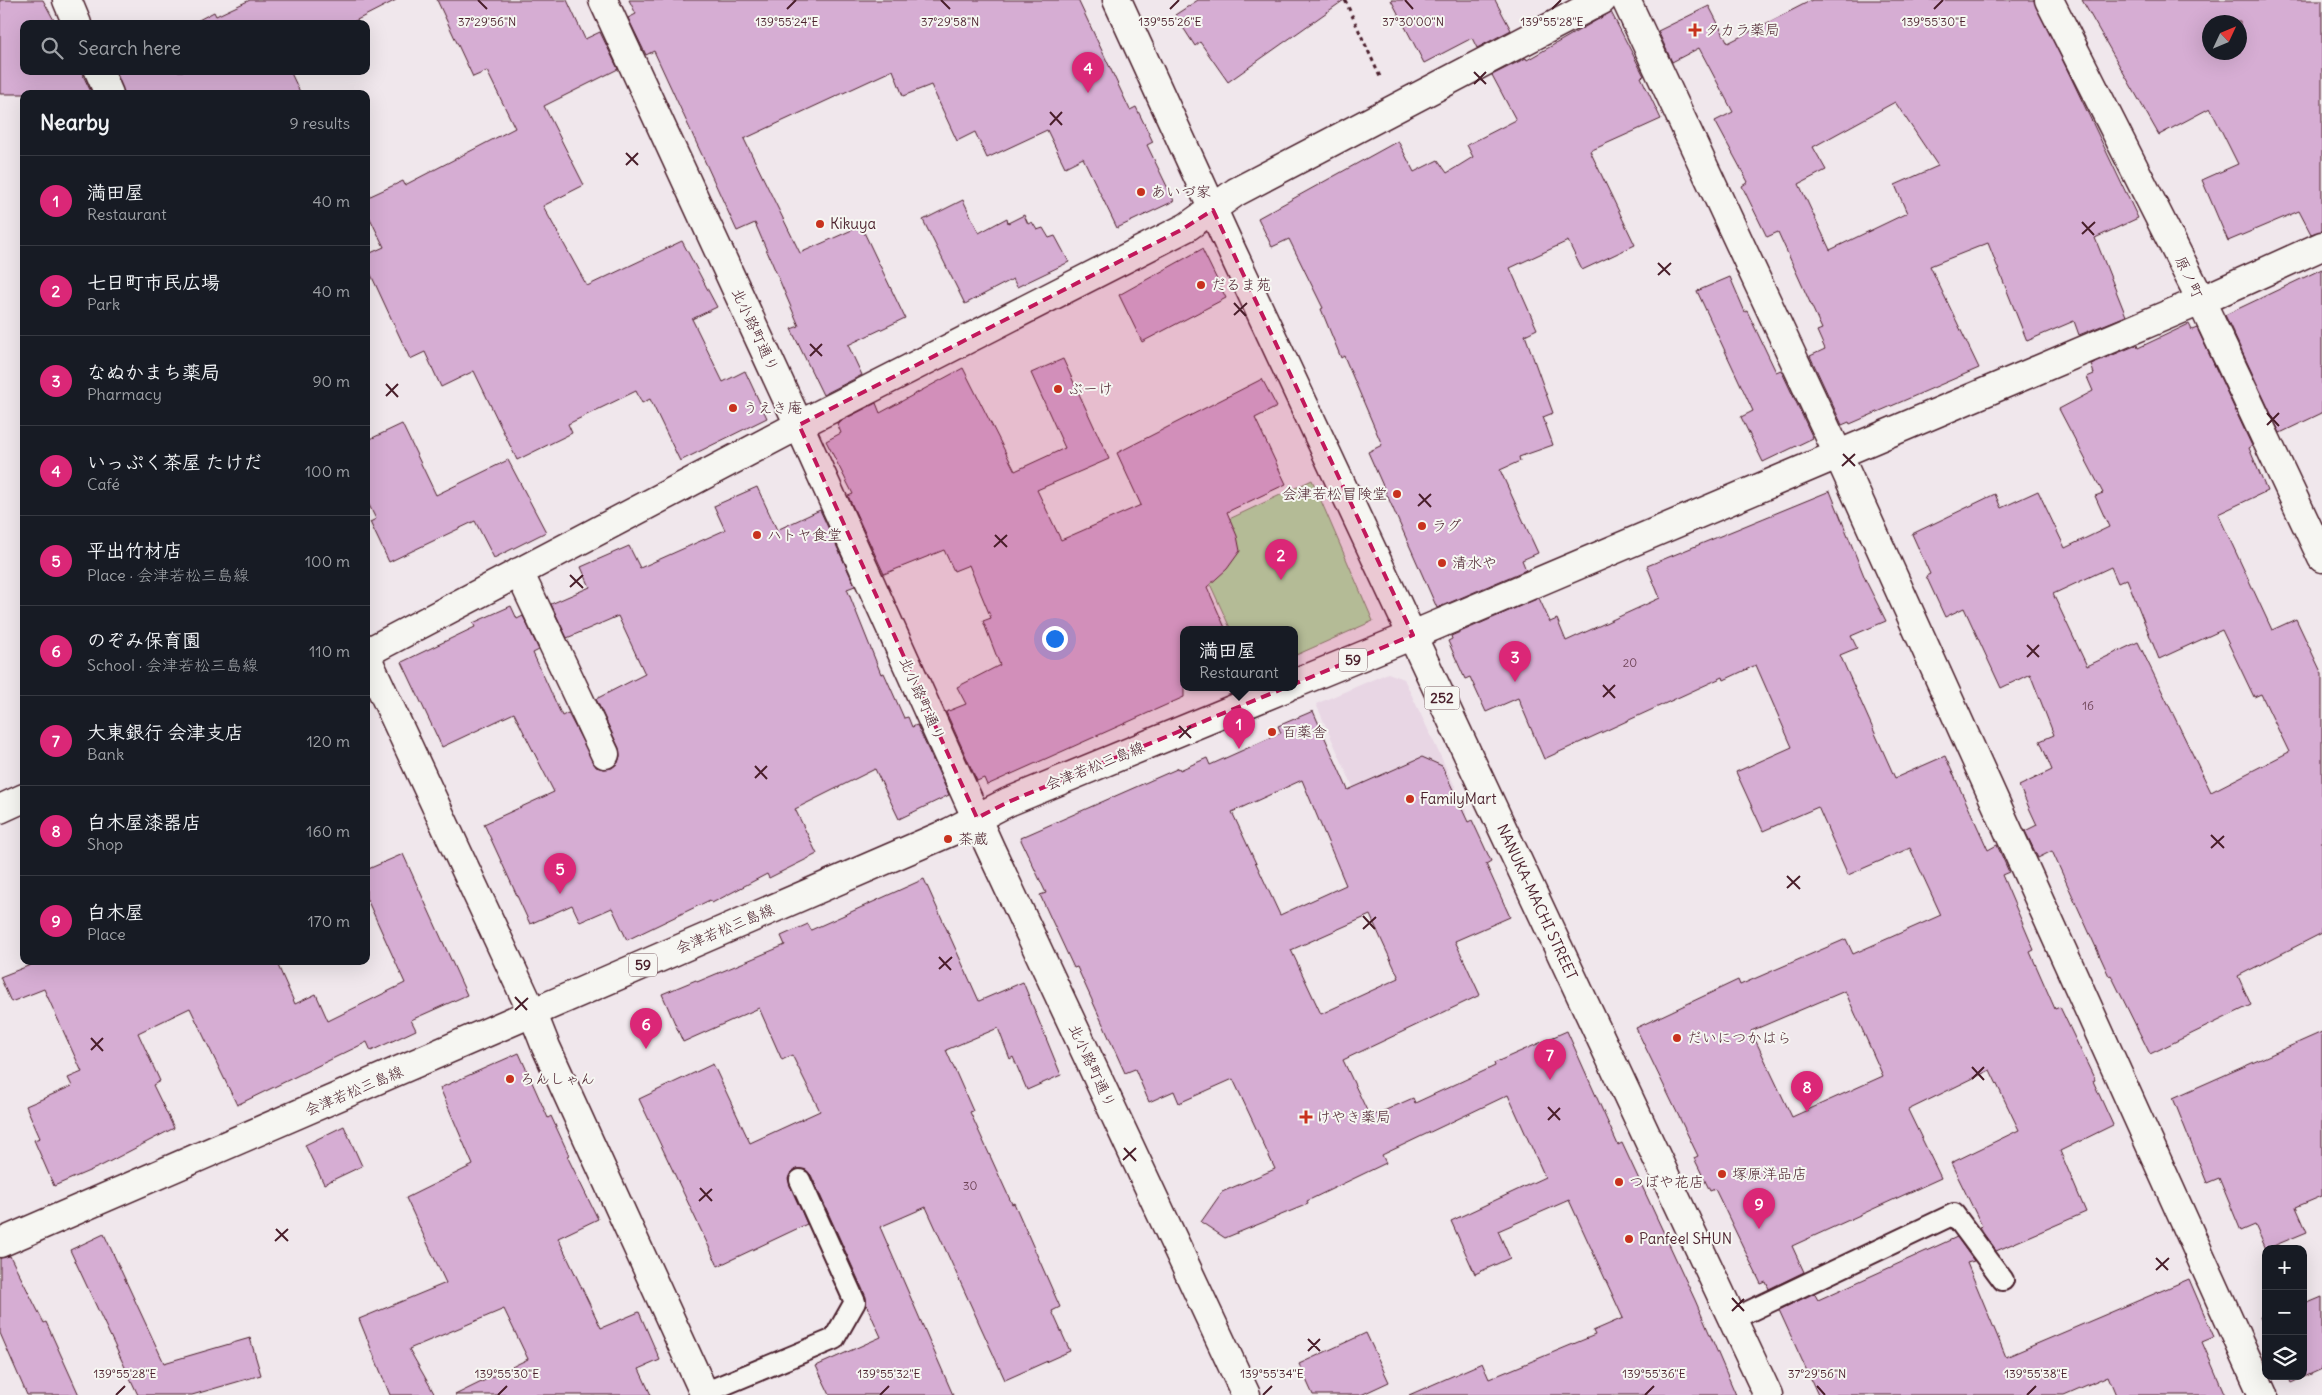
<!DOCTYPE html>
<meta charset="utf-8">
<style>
body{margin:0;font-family:Delius,"Klee One",sans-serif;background:#242831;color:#f1f3f6}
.controls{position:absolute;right:15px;bottom:15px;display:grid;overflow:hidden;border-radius:10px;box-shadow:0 5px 20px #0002}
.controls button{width:45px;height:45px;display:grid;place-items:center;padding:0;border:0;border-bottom:1px solid #363941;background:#171b24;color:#f1f3f6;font:25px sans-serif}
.compass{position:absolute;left:2202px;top:15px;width:45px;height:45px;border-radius:50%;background:#171b24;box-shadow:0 5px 20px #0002;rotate:46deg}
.you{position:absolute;left:1054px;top:638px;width:18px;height:18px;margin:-12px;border:4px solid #fff;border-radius:50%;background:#1a73e8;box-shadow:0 0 0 8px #1a73e833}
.badge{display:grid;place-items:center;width:32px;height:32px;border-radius:50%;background:#db2777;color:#fff;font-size:16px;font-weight:700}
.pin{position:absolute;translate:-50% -41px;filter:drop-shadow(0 1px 2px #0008)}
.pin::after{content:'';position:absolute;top:26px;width:18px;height:15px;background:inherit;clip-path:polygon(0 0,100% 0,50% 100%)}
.popup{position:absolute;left:1180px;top:626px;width:118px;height:65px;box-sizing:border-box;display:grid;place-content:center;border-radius:10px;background:#171b24;filter:drop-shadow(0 1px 4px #0005);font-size:16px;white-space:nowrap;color:#9ea1a6}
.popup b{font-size:19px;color:#f1f3f6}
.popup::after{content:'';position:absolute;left:50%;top:100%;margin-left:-10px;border:10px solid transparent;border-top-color:#171b24}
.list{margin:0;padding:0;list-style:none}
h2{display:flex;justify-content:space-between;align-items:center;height:65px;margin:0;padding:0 20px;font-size:21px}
h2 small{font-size:16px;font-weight:400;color:#9ea1a6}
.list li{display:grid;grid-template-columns:32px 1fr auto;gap:15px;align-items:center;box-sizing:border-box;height:90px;padding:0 20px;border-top:1px solid #363941}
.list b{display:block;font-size:19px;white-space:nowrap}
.list p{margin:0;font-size:16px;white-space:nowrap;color:#9ea1a6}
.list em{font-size:16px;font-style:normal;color:#9ea1a6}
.icon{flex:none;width:28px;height:28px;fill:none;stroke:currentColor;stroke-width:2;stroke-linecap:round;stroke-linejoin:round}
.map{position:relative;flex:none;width:2322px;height:1395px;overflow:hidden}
.search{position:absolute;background:#171b24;box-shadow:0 5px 20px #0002;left:20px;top:20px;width:350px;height:55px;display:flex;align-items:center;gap:12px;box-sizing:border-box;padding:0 18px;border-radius:10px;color:#9ea1a6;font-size:19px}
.panel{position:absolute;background:#171b24;box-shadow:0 5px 20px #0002;left:20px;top:90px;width:350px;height:875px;border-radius:10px}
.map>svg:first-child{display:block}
.built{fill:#e8d6e4}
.green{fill:#b1e4a5;stroke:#7e8268}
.building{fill:#d6add3;stroke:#4a1f2b;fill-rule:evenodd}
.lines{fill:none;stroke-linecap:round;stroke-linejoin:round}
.lane-casing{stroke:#4a1f2b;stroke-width:24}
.street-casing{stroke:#4a1f2b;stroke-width:31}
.primary-casing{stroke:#4a1f2b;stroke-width:31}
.highway-casing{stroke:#4a1f2b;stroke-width:31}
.path{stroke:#4a1f2b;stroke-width:3;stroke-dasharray:4 4;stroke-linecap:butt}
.lane{stroke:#f6f6f2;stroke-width:20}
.street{stroke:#f6f6f2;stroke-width:28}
.primary{stroke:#f6f6f2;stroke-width:28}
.highway{stroke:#f6f6f2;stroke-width:28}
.marked{fill:#c2185b;fill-opacity:0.2;stroke:#c2185b;stroke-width:4;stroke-dasharray:10 6;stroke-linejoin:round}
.ticks{fill:none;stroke:#4a1f2b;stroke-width:2}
.poi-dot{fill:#c8321e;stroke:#f6f6f2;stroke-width:2}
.labels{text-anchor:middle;stroke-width:4;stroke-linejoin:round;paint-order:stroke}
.number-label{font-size:12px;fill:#6d4255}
.shield{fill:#f6f6f2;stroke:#7e6067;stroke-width:1}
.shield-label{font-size:14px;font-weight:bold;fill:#4a1f2b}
.poi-label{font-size:15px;fill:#4a1f2b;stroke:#f6f6f2;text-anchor:start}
.street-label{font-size:15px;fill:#4a1f2b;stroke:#f6f6f2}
.ticks-label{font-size:12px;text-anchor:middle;fill:#4a1f2b;stroke:#f6f6f2;stroke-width:4;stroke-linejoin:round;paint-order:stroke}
</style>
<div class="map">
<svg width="2322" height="1395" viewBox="0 0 2322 1395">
<rect width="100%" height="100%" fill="#f0e7ec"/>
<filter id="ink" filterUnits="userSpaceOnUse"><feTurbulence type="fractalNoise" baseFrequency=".02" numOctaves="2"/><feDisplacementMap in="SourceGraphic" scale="10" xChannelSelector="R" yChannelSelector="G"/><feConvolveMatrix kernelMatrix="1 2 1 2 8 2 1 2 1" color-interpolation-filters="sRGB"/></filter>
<g filter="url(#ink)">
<path class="built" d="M1388 673 1404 679 1468 814 1383 854 1316 704Z"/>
<path class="green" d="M1312 480 1373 621 1294 656V630H1231L1189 538Z"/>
<path class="building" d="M0 0H43L56 24H24V71H81L92 94H0Z
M250 0H396L349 24H191L214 12 216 16Z
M437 0H567L585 39 600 32 618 69 544 106 584 185 543 206 587 286 682 241 717 307 692 319 723 382 745 371 767 418 680 461 650 399 642 403 636 391 568 424 572 433 517 460 474 371 441 387 425 352 410 359 366 264V255L384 247 366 210V198L403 181 405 185 515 128 487 71 473 77Z
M629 0H1078L1130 110 1136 107 1153 142 1147 145 1174 201 1117 228 1083 158 1065 167 1047 130 987 158 975 132 957 141 931 85 903 96 893 70 744 139 800 253 861 226 905 318 848 345 862 375 823 395 791 329 799 326 755 223 737 231 654 51 646 55 628 18 636 14Z
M1198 0H1344L1228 82 1200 42 1195 46 1175 15Z
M1391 0H1495L1511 30 1477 48 1472 38 1424 63Z
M1812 0H2034L2138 218 2095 238 2126 316 2079 335 2074 321 2027 341 1988 243 1930 266 1979 368 1850 424 1849 422 1842 425 1810 356 1825 349 1817 331 1822 329 1778 232 1767 237 1742 186 1748 182 1715 121 1733 112 1699 48 1672 62 1658 31 1709 6 1728 43ZM1895 102 1938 166 1895 185 1907 213 1830 250 1799 184 1826 170 1813 147Z
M2082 0H2322V231L2311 234 2299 211 2228 241 2202 180 2238 164 2210 108 2159 135ZM2210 22H2240V52H2210Z
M1611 12 1644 76 1641 77 1661 119 1590 151 1635 245 1582 270 1568 241 1510 268 1537 329 1525 335 1553 413 1543 417 1553 445 1519 457 1520 461 1500 470 1538 553 1522 560 1526 570 1437 608 1368 452 1382 445 1344 356 1341 358 1321 309 1323 308 1289 239 1272 247 1258 218 1398 141 1414 172 1438 160 1447 173 1473 157 1467 145 1516 120 1492 75 1526 58 1527 60Z
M116 71H290L301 94H124Z
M963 200 979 233 1007 218 1008 223 1024 215 1028 224 1032 222 1037 230 1043 228 1049 238 1055 236 1069 262 1017 287 1013 279 965 304 923 220Z
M1202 249 1226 298 1142 342 1119 295Z
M2322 269V413L2280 433 2225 315Z
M1730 277 1745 312 1747 311 1776 372 1781 370 1813 438 1763 462 1741 417 1753 411 1697 291Z
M2189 324 2192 330 2197 328 2252 446 2249 448 2267 491 2218 514 2272 630 2296 619 2322 674V933L2238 976 2251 1005 2150 1054 2111 975 2109 976 2052 851 2038 858 2025 831 2037 825 2019 786 2052 770 2040 741 2054 735 2030 674 2001 688 1964 608 1945 617 1926 576 1930 574 1912 534 1995 494 2001 508 2038 491 2065 548 2109 527 2095 496 2103 493 2059 409 2093 391 2087 377 2094 374 2091 364 2137 345 2138 348ZM2111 567 2118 583 2127 579 2159 659 2222 630 2254 697 2261 694 2289 752 2211 792 2138 642 2087 666 2053 594Z
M1063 359 1109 459 1037 490 1061 540 1141 505 1117 453 1262 379 1277 407 1255 418 1286 484 1227 512 1237 536 1240 551 1227 569 1207 587 1226 630H1184V697L987 785 984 778 977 781 946 712 966 704 957 687 1000 665 983 621 991 618 969 565 954 571 944 550 884 574 848 496 853 494 826 441 841 433 837 423 876 403 880 413 963 368 1015 471 1065 448 1031 373Z
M402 424 436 495 508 460 546 532 494 558 475 521 389 562 370 522 376 519 366 499V441Z
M757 487 777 530 820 510 855 586 847 589 881 674 884 673 904 718 908 717 912 727 917 725 949 795 899 819 875 769 795 809 817 854 769 878 767 874 712 903 710 900 627 940 612 908 580 922 572 905 530 924 484 824 554 792 514 713 442 747 402 662 475 627 473 623 511 606 517 619 523 616 539 650 533 653 562 716 568 713 596 767 603 769 612 768 618 763 620 756 619 748 596 699 645 674 618 616 567 638 551 604 590 587 581 567 629 546 640 568 725 530 714 506Z
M1830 491 1866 581 1886 621 1851 636 1857 648 1840 655 1895 778 1945 756 1988 850 1997 845 2009 872 2002 875 2034 950 2030 952 2055 1009 2060 1007 2095 1080 2093 1081 2113 1125 2060 1151 2086 1212 1996 1251 1979 1227 1982 1226 1951 1163 2019 1130 1990 1070 1908 1110 1941 1178 1792 1246 1804 1272 1769 1289 1766 1282 1761 1284 1715 1189 1710 1191 1694 1158 1698 1156 1636 1028 1738 980 1740 985 1846 939 1853 954 1941 915 1910 848 1848 875 1818 807 1763 831 1736 772 1792 747 1756 665 1724 680 1723 677 1544 759 1518 698 1486 712 1470 677 1465 679 1448 641 1452 639 1451 636 1539 598 1550 622 1557 619 1566 641 1660 598 1647 566ZM1845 991 1883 1076 1792 1117 1751 1031Z
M1313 711 1348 790 1422 757 1442 766 1468 822 1472 820 1491 861 1486 864 1510 917 1455 941 1480 995 1343 1060 1370 1117 1413 1098 1415 1103 1495 1066 1494 1063 1567 1031 1618 1145 1622 1143 1695 1300 1736 1395H1409L1482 1363 1489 1379 1595 1335 1593 1331 1623 1318 1569 1200 1498 1231 1510 1258 1475 1274 1451 1221 1545 1177 1508 1095 1382 1155 1386 1163 1307 1201 1308 1204 1225 1238 1201 1222 1222 1192 1275 1169 1233 1079 1179 1103 1174 1091 1149 1102 1135 1069 1125 1073 1077 967 1074 968 1040 895 1046 893 1020 838 1179 768 1180 770 1207 758 1210 765 1281 733 1278 726ZM1302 780 1346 885 1280 915 1232 812ZM1370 915 1399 978 1321 1014 1291 950Z
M403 854 467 995 411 1020 416 1030 371 1051 367 1042 237 1105 190 1008 138 1033 160 1081 153 1085 174 1128 101 1166 54 1186 34 1140 40 1138 26 1106 72 1086 68 1078 82 1072 44 989 11 1002 0 977 33 964 32 961H276L295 1004 316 994 328 1021 405 983 366 897V870Z
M924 879 979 1001 1023 982 1061 1075 1027 1090 1013 1057 1010 1059 998 1028 946 1050 973 1111 970 1112 1012 1204 1014 1203 1060 1307 1052 1311 1070 1351 1005 1380 926 1207 880 1227 953 1395H830L816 1366 881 1337 866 1304V1297L811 1175 806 1170 796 1169 790 1174 788 1179 807 1224 718 1266 639 1099 713 1064 750 1143 820 1111 792 1055 782 1060 759 1008 683 1042 662 994 696 980 697 982 785 945 781 936 808 924 811 930Z
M2322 1032V1196L2296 1207 2307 1232 2266 1249 2255 1225 2241 1231 2219 1178 2207 1183 2173 1098Z
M519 1053 548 1118 551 1116 569 1155 567 1156 598 1219 558 1238 601 1328 639 1312 660 1360 639 1369 651 1395H455L528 1359 504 1309 409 1349 435 1395H390L359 1319 446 1283 406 1198 473 1165 440 1088Z
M344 1126 362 1166 324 1184 305 1145Z
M104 1234 164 1363 250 1338 261 1375 192 1395H138L70 1250Z
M1957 1237 1974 1261 1967 1263 2006 1357 2189 1279 2214 1337 2202 1342 2225 1395H2116L2108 1376 2064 1395H1818L1779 1310 1814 1293 1818 1300Z
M10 1256 44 1323 46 1322 79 1395H27L0 1333V1258Z
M2322 1297V1369L2291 1383 2288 1376H2303V1305Z
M2266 1314V1330L2260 1317Z
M1366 1333 1389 1382 1361 1395H1313L1299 1364Z"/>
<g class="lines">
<defs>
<path id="lane" d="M1733 1319 1954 1214 2003 1280
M704 1393 834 1339 855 1302 800 1180"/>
<path id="street" d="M67 0 77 24
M603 0 799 425 990 848 1246 1395
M1626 0 1838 454 2263 1395
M2049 0 2194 286 2322 558
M99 71 109 94
M519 572 605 754
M1413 635 2200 301 2322 246
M366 653 799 425 1187 227 1236 192 1602 0
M366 656 533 1014 546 1047 705 1395
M0 809 24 798"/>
<path id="primary" d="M1294 684 1413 635
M0 1243 950 832 1008 802 1285 688"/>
<path id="highway" d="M1117 0 1230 247 1768 1395"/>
</defs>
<use href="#lane" class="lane-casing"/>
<use href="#street" class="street-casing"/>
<use href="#primary" class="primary-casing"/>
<use href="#highway" class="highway-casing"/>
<path class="path" d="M1345 0 1381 79"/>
<use href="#lane" class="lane"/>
<use href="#street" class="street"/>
<use href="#primary" class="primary"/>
<use href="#highway" class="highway"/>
</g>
</g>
<path class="marked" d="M1213 210 1413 635 1008 802 977 818 799 425 1181 230Z"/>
<path class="ticks" d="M478 0 487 9M941 0 950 9M1405 0 1413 9M787 9 796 0M1170 9 1179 0M1552 9 1561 0M1934 9 1943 0M1474 72 1486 84M1474 84 1486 72M1050 112 1062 125M1050 125 1062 112M626 153 638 165M626 165 638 153M2082 222 2094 235M2082 234 2095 222M1658 263 1670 275M1658 275 1671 263M1234 303 1246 316M1234 315 1247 303M810 344 822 356M810 356 822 344M386 384 398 397M386 396 398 384M2267 413 2279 426M2267 425 2279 413M1843 454 1855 466M1842 466 1855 454M1419 494 1431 507M1418 506 1431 494M995 535 1007 547M994 547 1007 535M570 575 583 588M570 587 583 575M2027 645 2039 657M2027 657 2039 645M1603 685 1615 698M1603 697 1615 685M1179 726 1191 738M1179 738 1191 726M755 766 767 779M755 778 767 766M2211 835 2224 848M2211 848 2224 836M1787 876 1800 889M1787 888 1800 876M1363 916 1375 929M1363 929 1376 917M939 957 951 970M939 969 952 957M515 997 527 1010M515 1010 528 998M91 1038 103 1051M91 1050 103 1038M1972 1067 1984 1080M1972 1079 1984 1067M1548 1107 1560 1120M1548 1120 1560 1108M1124 1148 1136 1161M1123 1160 1136 1148M700 1188 712 1201M699 1201 712 1189M276 1229 288 1241M275 1241 288 1229M2156 1258 2168 1270M2156 1270 2169 1258M1732 1298 1744 1311M1732 1311 1744 1299M1308 1339 1320 1351M1308 1351 1320 1339M1817 1386 1825 1395M116 1395 125 1386M498 1395 507 1386M880 1395 889 1386M1263 1395 1272 1386M1645 1395 1654 1386M2027 1395 2036 1386"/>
<g class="poi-dot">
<path d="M1692.5 22.5h5v5h5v5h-5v5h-5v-5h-5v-5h5z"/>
<circle cx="1141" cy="192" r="5"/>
<circle cx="820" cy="224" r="5"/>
<circle cx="1201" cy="285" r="5"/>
<circle cx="1058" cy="389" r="5"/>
<circle cx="733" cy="408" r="5"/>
<circle cx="1397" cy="494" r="5"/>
<circle cx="1422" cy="526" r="5"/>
<circle cx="757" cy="535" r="5"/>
<circle cx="1442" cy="563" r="5"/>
<circle cx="1272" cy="732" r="5"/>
<circle cx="1410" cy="799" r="5"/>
<circle cx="948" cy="839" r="5"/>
<circle cx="1677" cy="1038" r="5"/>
<circle cx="510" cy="1079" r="5"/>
<path d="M1303.5 1109.5h5v5h5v5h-5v5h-5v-5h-5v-5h5z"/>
<circle cx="1722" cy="1174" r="5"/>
<circle cx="1619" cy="1182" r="5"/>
<circle cx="1629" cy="1239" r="5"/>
</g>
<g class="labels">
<g class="number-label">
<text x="1630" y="667">20</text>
<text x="2088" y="710">16</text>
<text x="970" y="1190">30</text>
</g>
<g class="shield">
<rect x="1339" y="648.5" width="28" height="23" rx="4"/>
<rect x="1424.5" y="686.5" width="35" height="23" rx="4"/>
<rect x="629" y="953.5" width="28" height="23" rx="4"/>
</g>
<g class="shield-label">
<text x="1353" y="665">59</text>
<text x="1442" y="703">252</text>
<text x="643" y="970">59</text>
</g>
<g class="poi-label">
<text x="1705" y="35">タカラ薬局</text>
<text x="1151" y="197">あいづ家</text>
<text x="830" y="229">Kikuya</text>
<text x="1211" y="290">だるま苑</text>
<text x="1068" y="394">ぶーけ</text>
<text x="743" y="413">うえき庵</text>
<text x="1387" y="499" text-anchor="end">会津若松冒険堂</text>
<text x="1432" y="531">ラグ</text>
<text x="767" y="540">ハトヤ食堂</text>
<text x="1452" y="568">清水や</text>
<text x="1282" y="737">百薬舎</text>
<text x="1420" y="804">FamilyMart</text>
<text x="958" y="844">茶蔵</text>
<text x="1687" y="1043">だいにつかはら</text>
<text x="520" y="1084">ろんしゃん</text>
<text x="1316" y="1122">けやき薬局</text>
<text x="1732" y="1179">塚原洋品店</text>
<text x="1629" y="1187">つぼや花店</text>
<text x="1639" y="1244">Panfeel SHUN</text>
</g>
<g class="street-label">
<text transform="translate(2189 277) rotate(64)" y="5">原ノ町</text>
<text transform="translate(755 330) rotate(65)" y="5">北小路町通り</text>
<text transform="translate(922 699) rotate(66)" y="5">北小路町通り</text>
<text transform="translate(1095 766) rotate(-22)" y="5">会津若松三島線</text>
<text transform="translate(1537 902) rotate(65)" y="5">NANUKA-MACHI STREET</text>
<text transform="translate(725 929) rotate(-23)" y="5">会津若松三島線</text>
<text transform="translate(1092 1066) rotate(65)" y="5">北小路町通り</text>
<text transform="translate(354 1091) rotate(-23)" y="5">会津若松三島線</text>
</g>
</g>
<g class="ticks-label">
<text x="787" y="26">139°55'24"E</text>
<text x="1170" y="26">139°55'26"E</text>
<text x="1552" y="26">139°55'28"E</text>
<text x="1934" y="26">139°55'30"E</text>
<text x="1413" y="26">37°30'00"N</text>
<text x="487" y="26">37°29'56"N</text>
<text x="950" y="26">37°29'58"N</text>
<text x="1817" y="1378">37°29'56"N</text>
<text x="125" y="1378">139°55'28"E</text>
<text x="507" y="1378">139°55'30"E</text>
<text x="889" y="1378">139°55'32"E</text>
<text x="1272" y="1378">139°55'34"E</text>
<text x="1654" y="1378">139°55'36"E</text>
<text x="2036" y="1378">139°55'38"E</text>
</g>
</svg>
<div class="controls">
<button>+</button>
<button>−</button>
<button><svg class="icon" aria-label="layers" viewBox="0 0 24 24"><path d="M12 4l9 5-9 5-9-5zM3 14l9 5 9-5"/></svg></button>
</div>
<svg class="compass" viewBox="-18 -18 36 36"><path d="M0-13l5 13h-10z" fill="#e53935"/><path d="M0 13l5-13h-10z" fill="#9ea1a6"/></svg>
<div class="you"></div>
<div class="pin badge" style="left:1239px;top:749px">1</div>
<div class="popup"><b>満田屋</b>Restaurant</div>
<div class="pin badge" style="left:1281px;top:580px">2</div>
<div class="pin badge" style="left:1515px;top:682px">3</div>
<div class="pin badge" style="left:1088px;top:93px">4</div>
<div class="pin badge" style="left:560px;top:894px">5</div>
<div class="pin badge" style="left:646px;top:1049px">6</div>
<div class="pin badge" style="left:1550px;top:1080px">7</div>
<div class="pin badge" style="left:1807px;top:1112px">8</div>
<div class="pin badge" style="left:1759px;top:1229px">9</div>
<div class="search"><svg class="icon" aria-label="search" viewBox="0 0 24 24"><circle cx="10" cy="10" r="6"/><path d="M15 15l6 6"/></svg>Search here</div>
<section class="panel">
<h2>Nearby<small>9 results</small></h2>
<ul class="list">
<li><span class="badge">1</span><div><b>満田屋</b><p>Restaurant</p></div><em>40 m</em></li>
<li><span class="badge">2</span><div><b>七日町市民広場</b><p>Park</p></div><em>40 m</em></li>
<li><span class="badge">3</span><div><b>なぬかまち薬局</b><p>Pharmacy</p></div><em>90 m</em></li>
<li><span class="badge">4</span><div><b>いっぷく茶屋 たけだ</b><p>Café</p></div><em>100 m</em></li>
<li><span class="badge">5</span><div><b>平出竹材店</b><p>Place · 会津若松三島線</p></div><em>100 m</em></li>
<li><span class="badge">6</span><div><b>のぞみ保育園</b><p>School · 会津若松三島線</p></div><em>110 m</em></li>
<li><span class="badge">7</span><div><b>大東銀行 会津支店</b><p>Bank</p></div><em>120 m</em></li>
<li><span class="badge">8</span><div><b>白木屋漆器店</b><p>Shop</p></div><em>160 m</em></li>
<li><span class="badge">9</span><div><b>白木屋</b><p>Place</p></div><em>170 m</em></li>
</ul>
</section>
</div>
